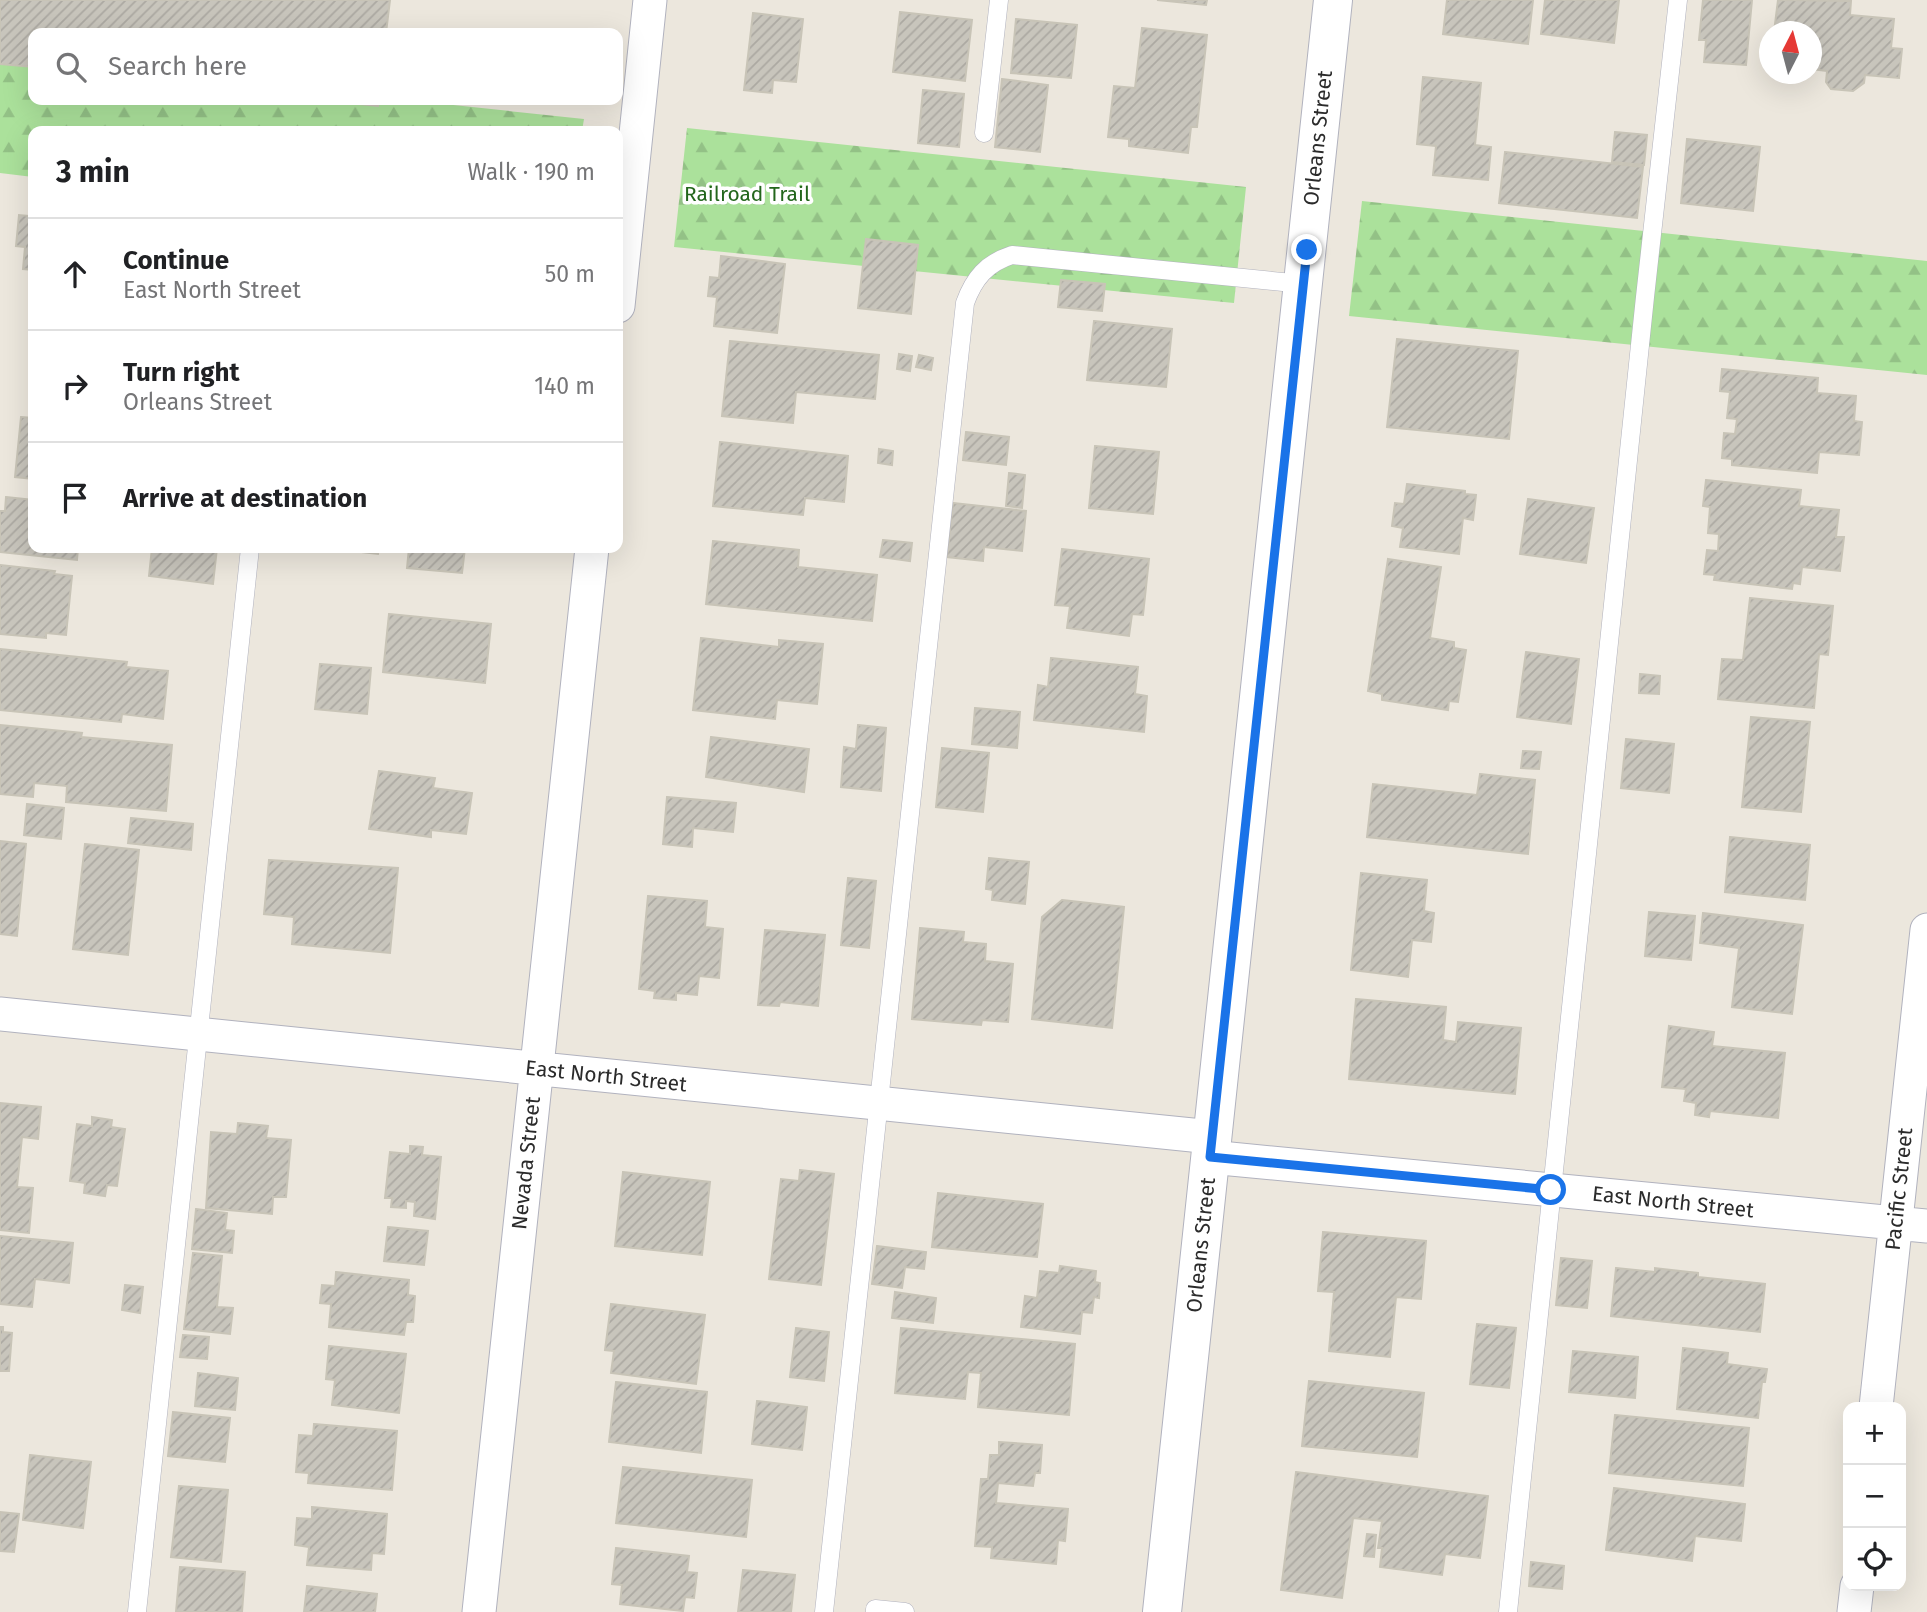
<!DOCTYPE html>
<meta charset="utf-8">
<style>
body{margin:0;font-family:"Fira Sans",sans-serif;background:#f2f2f2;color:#202124}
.controls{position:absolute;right:21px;bottom:21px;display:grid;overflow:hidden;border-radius:14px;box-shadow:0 7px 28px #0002}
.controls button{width:63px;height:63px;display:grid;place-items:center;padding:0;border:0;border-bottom:2px solid #e0e0e0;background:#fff;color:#202124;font:35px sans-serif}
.compass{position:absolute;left:1759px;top:21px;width:63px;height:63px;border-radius:50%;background:#fff;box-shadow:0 7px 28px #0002;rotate:6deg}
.stop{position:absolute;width:21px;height:21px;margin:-16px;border:5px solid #1a73e8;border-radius:50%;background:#fff}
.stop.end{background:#1a73e8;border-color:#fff;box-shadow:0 2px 7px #0008}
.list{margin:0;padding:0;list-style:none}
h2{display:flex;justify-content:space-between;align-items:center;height:91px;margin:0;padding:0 28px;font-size:30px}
h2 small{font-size:23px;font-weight:400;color:#757577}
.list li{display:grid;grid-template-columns:46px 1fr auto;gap:21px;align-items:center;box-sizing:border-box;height:112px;padding:0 28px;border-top:2px solid #e0e0e0}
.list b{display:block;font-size:26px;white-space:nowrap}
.list p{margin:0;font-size:23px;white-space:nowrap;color:#757577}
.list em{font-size:23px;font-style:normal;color:#757577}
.icon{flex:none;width:38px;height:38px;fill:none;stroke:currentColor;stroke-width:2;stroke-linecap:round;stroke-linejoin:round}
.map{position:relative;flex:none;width:1927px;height:1612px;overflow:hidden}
.search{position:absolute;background:#fff;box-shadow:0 7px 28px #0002;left:28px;top:28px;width:595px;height:77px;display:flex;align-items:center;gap:18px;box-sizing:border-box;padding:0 24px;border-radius:14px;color:#757577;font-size:26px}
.panel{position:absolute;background:#fff;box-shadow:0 7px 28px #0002;left:28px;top:126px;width:595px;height:427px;border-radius:14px}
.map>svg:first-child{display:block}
.forest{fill:url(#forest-firs)}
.building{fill:url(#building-hatch);stroke:#c8c4b7;stroke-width:2}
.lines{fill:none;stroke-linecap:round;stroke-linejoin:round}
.lane-casing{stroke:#b1b2be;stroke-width:19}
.street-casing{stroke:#b1b2be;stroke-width:35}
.secondary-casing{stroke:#b1b2be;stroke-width:40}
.lane{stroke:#fff;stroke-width:18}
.street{stroke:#fff;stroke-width:33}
.secondary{stroke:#fff;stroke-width:38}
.route{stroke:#1a73e8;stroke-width:9}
.labels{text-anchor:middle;stroke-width:7;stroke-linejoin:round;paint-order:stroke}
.street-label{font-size:21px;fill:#2b2b2b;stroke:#fff}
.park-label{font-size:21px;fill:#23661c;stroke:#fff}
</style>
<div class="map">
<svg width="1927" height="1612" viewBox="0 0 1927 1612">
<defs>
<pattern id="forest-firs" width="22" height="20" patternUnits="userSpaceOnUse" patternTransform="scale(1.75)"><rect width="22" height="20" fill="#abe19b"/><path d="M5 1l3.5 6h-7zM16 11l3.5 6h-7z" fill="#93c186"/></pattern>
<pattern id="building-hatch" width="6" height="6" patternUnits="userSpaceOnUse" patternTransform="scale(1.75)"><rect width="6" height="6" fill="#c8c5bc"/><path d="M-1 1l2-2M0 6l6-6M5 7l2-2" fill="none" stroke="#aca9a2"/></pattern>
</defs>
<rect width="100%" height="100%" fill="#ece7dd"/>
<path class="forest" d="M0 55 33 59V100H406L584 119 582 131H33V177L0 173Z
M687 128 1246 187 1234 303 674 247Z
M1362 201 1927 261V375L1349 316Z"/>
<path class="building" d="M0 0H390L386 33H33V67L0 64Z
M1157 0H1207L1206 5Z
M1447 0H1533L1528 44 1443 34Z
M1545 0H1619L1614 43 1541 34Z
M1703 0H1752L1746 65 1704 62 1706 40H1699Z
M1778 0 1851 1 1850 15 1894 19 1891 48 1902 49 1899 78 1865 75 1864 83 1853 91 1831 89 1826 82 1827 71 1812 69V32H1774Z
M900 12 972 20 965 81 893 72Z
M753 13 803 19 796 82 773 80 772 93 744 90Z
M1016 19 1077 25 1071 78 1011 73Z
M1142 28 1207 35 1197 127H1191L1188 153 1129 146V139L1108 137 1114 86 1135 88Z
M1423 77 1481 83 1475 145 1491 147 1488 180 1433 175 1436 146 1417 144Z
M1002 79 1048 85 1040 152 995 147Z
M923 90 964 94 959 147 918 143Z
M320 100H379L378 106Z
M1615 132 1647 135 1644 165 1612 162Z
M1687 139 1760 147 1753 211 1681 203Z
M1505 152 1643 167 1637 218 1499 203Z
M31 194H33V270L23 269 25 247 16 246 19 215 29 216Z
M866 239 918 245 911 314 858 308Z
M721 256 785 264 777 333 714 326 717 297 708 296 710 277 719 278Z
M1061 280 1105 284 1102 311 1058 307Z
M1094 321 1172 329 1166 387 1087 380Z
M1397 339 1518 351 1509 439 1387 427Z
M730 341 879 355 875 399 796 392 793 423 722 416Z
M899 354 912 356 910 371 897 369Z
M919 355 933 358 931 370 916 367Z
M1722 369 1818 378 1817 393 1856 396 1854 421 1862 422 1859 455 1819 452 1817 473 1732 465V459L1722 458 1724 433 1735 434 1737 419 1727 418 1730 392 1720 391Z
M21 417 33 418V479L15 477Z
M966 432 1009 437 1006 465 963 460Z
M720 442 848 456 844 502 805 498 803 515 713 506Z
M1095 446 1159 452 1153 514 1089 508Z
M879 449 893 451 892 465 878 463Z
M1009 473 1025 475 1022 508 1006 506Z
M1706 480 1801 490 1799 506 1839 510 1836 537H1844L1840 571 1802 567 1800 584 1793 583 1792 589 1714 580 1715 575 1704 574 1707 550 1718 551 1719 534 1708 533 1710 507 1703 506Z
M1407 484 1465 491V494L1476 495 1473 520 1463 518 1459 554 1400 547 1403 528 1392 526 1395 503 1404 504Z
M6 497 33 500V548H95L94 550 78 548 77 560 0 552V511H5Z
M1528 499 1594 508 1586 563 1520 554Z
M953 503 1026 511 1022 551 984 547 983 561 947 557Z
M883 540 912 543 910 561 880 557Z
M713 541 799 550 798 567 877 575 872 621 706 604Z
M152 548H217L213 584 149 576Z
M326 548H379L378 554Z
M409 548H465L462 573 407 568Z
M1062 549 1149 559 1143 615 1132 614 1129 636 1067 628 1070 606 1055 605Z
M1388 559 1441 567 1430 638 1454 642V648L1466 650 1458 702 1449 701 1448 710 1382 700V694L1368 691Z
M0 565 55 571 54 574 72 576 66 635 46 633V638L0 634Z
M1750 598 1833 606 1828 655 1819 654 1814 708 1718 699 1722 659 1743 660Z
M389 614 491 624 485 683 383 672Z
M701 638 779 647V640L823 644 817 704 777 700 775 719 693 710Z
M0 649 127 662 126 667 168 671 163 719 122 714 121 722 0 710Z
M1526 652 1579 659 1571 724 1517 717Z
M1051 658 1138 667 1135 694 1147 696 1144 732 1034 720 1038 685 1048 687Z
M320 664 371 668 367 714 315 709Z
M1640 674 1660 676 1659 694 1639 693Z
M975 708 1020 712 1017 748 972 744Z
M1751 717 1810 722 1801 812 1742 807Z
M0 725 82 733 81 737 172 745 166 811 66 802 67 786 34 783 33 797 0 794Z
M858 725 886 728 881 791 841 787 844 747 856 749Z
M711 737 809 749 804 792 706 777Z
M1626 739 1674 744 1669 793 1621 788Z
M942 748 989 753 983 812 936 807Z
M1523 751 1541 752 1539 769 1521 768Z
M379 771 435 778 433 788 472 793 466 834 431 830V837L369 829Z
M1480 774 1535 780 1528 854 1367 837 1373 784 1477 795Z
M667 797 736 803 733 832 693 828 692 847 663 844Z
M27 804 64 808 61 839 24 835Z
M131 818 193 824 191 850 128 843Z
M1730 837 1810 845 1805 900 1725 892Z
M0 841 26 844 17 936 0 934Z
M85 844 139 850 128 955 73 949Z
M989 858 1029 862 1025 904 992 900 993 890 986 889Z
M269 860 398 868 390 953 292 944 294 917 264 914Z
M1361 873 1427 880 1424 911 1434 913 1431 942 1412 940 1408 977 1351 970Z
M848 878 876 881 869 948 841 945Z
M648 896 707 901 705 927 723 929 719 978 699 976 697 995 676 993V1000L654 998 655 991 639 989Z
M1062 900 1124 907 1112 1028 1032 1019 1042 917Z
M1649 912 1695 916 1691 960 1645 956Z
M1703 913 1803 925 1792 1014 1732 1007 1739 948 1700 943Z
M920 928 964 932 963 942 986 944 985 961 1013 964 1008 1022 982 1020 981 1025 912 1019Z
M765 930 825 935 818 1006 780 1002 779 1006 758 1005Z
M1356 999 1446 1007 1443 1040 1456 1042 1458 1022 1521 1028 1515 1094 1349 1079Z
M1669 1026 1714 1032 1712 1046 1785 1053 1778 1118 1710 1111 1709 1117 1695 1115 1696 1103 1684 1101 1686 1089 1662 1087Z
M0 1103 41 1107 38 1139 22 1137 17 1187 33 1188 29 1233 0 1230Z
M92 1117 112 1120 111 1127 125 1129 117 1186 107 1185 105 1196 84 1193 85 1183 70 1181 77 1124 92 1126Z
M238 1123 268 1126 266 1138 291 1140 286 1197H273L272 1214 206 1208 211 1132 237 1134Z
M410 1146 423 1147 422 1155 441 1157 435 1219 414 1216 415 1202 406 1201V1208L391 1207 392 1198H385L390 1152 410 1154Z
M800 1170 834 1174 821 1285 769 1279 781 1179 799 1181Z
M623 1172 710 1182 702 1255 615 1246Z
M938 1193 1043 1204 1037 1257 932 1247Z
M196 1209 227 1213 225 1230 234 1231 232 1253 192 1249Z
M388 1227 428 1231 424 1265 384 1261Z
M1323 1232 1426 1241 1421 1299 1396 1297 1390 1357 1329 1351 1334 1292 1318 1291Z
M0 1236 73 1243 69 1283 35 1279 32 1307 0 1304Z
M877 1246 926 1252 924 1269 905 1267 902 1288 872 1284Z
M193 1253 222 1256 217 1307 233 1308 230 1334 184 1329Z
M1561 1258 1592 1261 1587 1308 1556 1305Z
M1060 1266 1096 1271 1095 1282 1100 1283 1099 1298 1094 1297 1092 1313 1082 1312 1080 1334 1021 1327 1025 1296 1037 1298 1040 1271 1059 1273Z
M1616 1268 1655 1272V1268L1698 1273V1277L1765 1284 1760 1332 1611 1316Z
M336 1272 409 1280 408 1295 415 1296 413 1322H406L404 1335 329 1327 331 1304 320 1303 322 1285 335 1286Z
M125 1285 143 1287 140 1313 122 1310Z
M895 1292 936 1298 933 1323 892 1318Z
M611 1304 705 1315 696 1384 611 1373 614 1351 605 1350Z
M1477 1324 1516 1328 1509 1388 1470 1384Z
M0 1327H3V1332L12 1333 9 1371H0Z
M796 1328 829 1332 824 1381 790 1377Z
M901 1328 1075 1344 1069 1415 978 1407 981 1373 968 1372 965 1399 895 1393Z
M183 1335 209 1337 207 1359 180 1357Z
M329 1346 406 1354 399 1413 332 1405 335 1380 326 1379Z
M1683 1348 1728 1353 1727 1364 1767 1369 1765 1382H1762L1758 1418 1677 1409Z
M1573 1351 1638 1357 1635 1398 1569 1392Z
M198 1373 238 1378 235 1410 195 1406Z
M1309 1381 1424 1393 1417 1457 1302 1446Z
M616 1382 707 1392 701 1453 609 1442Z
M757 1401 807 1407 802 1450 752 1444Z
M173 1412 230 1418 225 1462 168 1456Z
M1615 1415 1749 1428 1743 1486 1609 1473Z
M314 1424 397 1431 392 1490 308 1483 309 1473 296 1472 299 1435 313 1436Z
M999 1442 1042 1445 1040 1473H1035L1033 1486 998 1483 996 1503 1068 1509 1065 1541 1058 1540 1056 1564 991 1558 992 1547 975 1546 981 1479H988L990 1455H999Z
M30 1455 91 1462 83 1528 23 1520Z
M623 1467 752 1480 746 1537 616 1523Z
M1296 1472 1488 1496 1480 1558 1445 1554 1442 1575 1380 1567 1382 1548H1378L1382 1521 1353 1518 1342 1598 1281 1590Z
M179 1486 228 1490 221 1562 171 1557Z
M1614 1488 1745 1504 1741 1541 1695 1536 1692 1561 1606 1550Z
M312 1507 387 1514 384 1554 372 1553 371 1570 307 1565 309 1547 295 1545 297 1518 312 1519Z
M0 1512 19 1514 14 1552 0 1551Z
M1367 1534 1376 1535 1374 1557 1364 1556Z
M616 1548 689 1556 687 1572 697 1573 694 1598 685 1597 683 1611 620 1604 622 1585 612 1584Z
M1531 1562 1564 1566 1562 1589 1529 1586Z
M180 1567 245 1572 242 1612H176Z
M743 1570 795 1575 791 1612H738Z
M307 1586 377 1594 375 1612H304Z"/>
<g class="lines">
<defs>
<path id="lane" d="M984 133 999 0
M137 1612 250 548
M824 1612 965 303C974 278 987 263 1012 255L1303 284
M875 1612V1609L905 1612
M1508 1612 1645 297 1678 0"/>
<path id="street" d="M618 306 650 0
M0 1014 1212 1137
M1210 1157 1927 1226
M1876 1407 1927 930
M479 1612 592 548
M1854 1612 1857 1586"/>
<path id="secondary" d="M1162 1612 1333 0"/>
</defs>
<use href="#lane" class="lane-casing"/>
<use href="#street" class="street-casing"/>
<use href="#secondary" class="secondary-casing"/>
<use href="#lane" class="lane"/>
<use href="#street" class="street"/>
<use href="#secondary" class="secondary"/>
</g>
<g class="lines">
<path class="route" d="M1307 250 1210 1157 1551 1190"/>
</g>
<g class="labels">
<g class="street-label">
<text transform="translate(1318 138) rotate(-84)" y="7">Orleans Street</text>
<text transform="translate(606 1076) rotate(6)" y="7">East North Street</text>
<text transform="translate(526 1163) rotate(-84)" y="7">Nevada Street</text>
<text transform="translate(1899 1189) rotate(-84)" y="7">Pacific Street</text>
<text transform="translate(1673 1202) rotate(6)" y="7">East North Street</text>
<text transform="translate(1201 1245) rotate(-84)" y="7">Orleans Street</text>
</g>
<g class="park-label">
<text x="747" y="201">Railroad Trail</text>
</g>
</g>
</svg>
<div class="controls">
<button>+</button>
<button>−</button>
<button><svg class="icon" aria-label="locate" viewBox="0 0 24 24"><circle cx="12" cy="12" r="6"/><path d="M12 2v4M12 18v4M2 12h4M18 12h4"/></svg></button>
</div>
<svg class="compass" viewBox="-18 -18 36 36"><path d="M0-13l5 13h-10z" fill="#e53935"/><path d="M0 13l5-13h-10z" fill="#757577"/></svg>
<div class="stop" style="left:1551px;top:1190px"></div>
<div class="stop end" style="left:1307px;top:250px"></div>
<div class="search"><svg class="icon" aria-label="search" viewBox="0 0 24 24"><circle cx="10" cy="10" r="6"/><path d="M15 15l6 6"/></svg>Search here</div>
<section class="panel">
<h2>3 min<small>Walk · 190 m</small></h2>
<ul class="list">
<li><svg class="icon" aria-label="ahead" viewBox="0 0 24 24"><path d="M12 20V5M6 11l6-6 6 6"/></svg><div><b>Continue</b><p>East North Street</p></div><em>50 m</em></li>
<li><svg class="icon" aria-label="right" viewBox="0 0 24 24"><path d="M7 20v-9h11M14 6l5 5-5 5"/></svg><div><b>Turn right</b><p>Orleans Street</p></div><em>140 m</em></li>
<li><svg class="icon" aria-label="arrive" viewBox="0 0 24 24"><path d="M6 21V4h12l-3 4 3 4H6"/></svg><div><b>Arrive at destination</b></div></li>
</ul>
</section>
</div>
